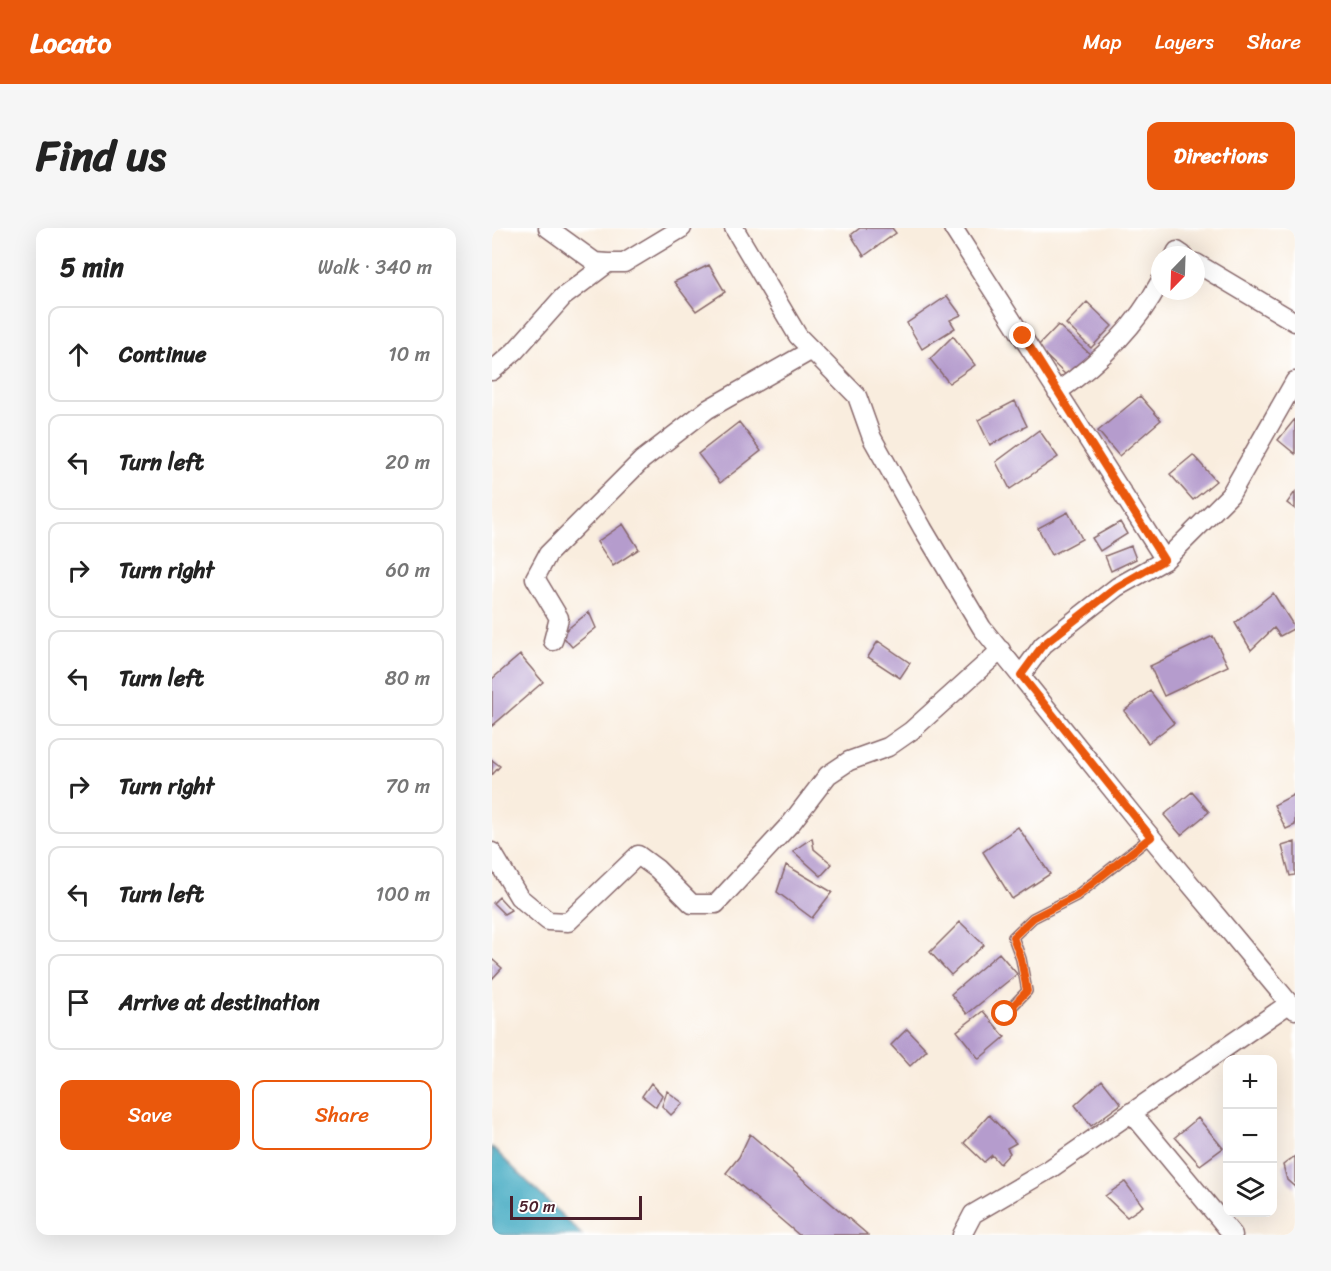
<!DOCTYPE html>
<meta charset="utf-8">
<style>
body{margin:0;font-family:Sriracha,sans-serif;background:#f6f6f6;color:#222}
.controls{position:absolute;right:18px;bottom:18px;display:grid;overflow:hidden;border-radius:12px;box-shadow:0 6px 24px #0002}
.controls button{width:54px;height:54px;display:grid;place-items:center;padding:0;border:0;border-bottom:2px solid #e0e0e0;background:#fff;color:#222;font:30px sans-serif}
.compass{position:absolute;left:659px;top:18px;width:54px;height:54px;border-radius:50%;background:#fff;box-shadow:0 6px 24px #0002;rotate:203deg}
.scale{position:absolute;left:18px;bottom:15px;width:132px;box-sizing:border-box;padding-left:6px;border:3px solid #4a1f2b;border-top:0;font-size:16px;line-height:21px;white-space:nowrap;color:#4a1f2b;-webkit-text-stroke:4px #fff;paint-order:stroke}
.stop{position:absolute;width:18px;height:18px;margin:-14px;border:4px solid #ea580c;border-radius:50%;background:#fff}
.stop.end{background:#ea580c;border-color:#fff;box-shadow:0 2px 6px #0008}
.list{margin:0;padding:0;list-style:none}
h2{display:flex;justify-content:space-between;align-items:center;height:78px;margin:0;padding:0 24px;font-size:26px}
h2 small{font-size:20px;font-weight:400;color:#767676}
.list li{display:grid;grid-template-columns:39px 1fr auto;gap:18px;align-items:center;box-sizing:border-box;height:96px;margin:0 12px 12px;padding:0 12px;border:2px solid #e0e0e0;border-radius:12px}
.list b{display:block;font-size:22px;white-space:nowrap}
.list em{font-size:20px;font-style:normal;color:#767676}
.actions{display:flex;gap:12px;padding:18px 24px}
.actions a{flex:1;padding:14px 0;border:2px solid #ea580c;border-radius:12px;text-align:center;font-size:21px;color:#ea580c}
.actions .main{background:#ea580c;color:#fff}
.icon{flex:none;width:33px;height:33px;fill:none;stroke:currentColor;stroke-width:2;stroke-linecap:round;stroke-linejoin:round}
.map{position:relative;flex:none;width:803px;height:1007px;overflow:hidden;border-radius:12px}
header{display:flex;align-items:center;gap:36px;box-sizing:border-box;height:84px;padding:0 30px;background:#ea580c;color:#fff}
header strong{font-size:28px}
nav{display:flex;gap:33px;margin-inline-start:auto;font-size:21px}
.intro{display:flex;align-items:center;justify-content:space-between;box-sizing:border-box;height:144px;padding:0 36px}
h1{margin:0;font-size:42px}
.button{padding:15px 27px;border-radius:12px;background:#ea580c;color:#fff;font-size:21px;font-weight:700}
main{display:flex;gap:36px;padding:0 36px}
aside{flex:1;background:#fff;border-radius:12px;box-shadow:0 6px 24px #0002}
.map>svg:first-child{display:block}
.water{fill:#41a9c1;stroke:#466476;stroke-width:1.5}
.building{fill:#b59ccd}
.lines{fill:none;stroke-linecap:round;stroke-linejoin:round}
.lane-casing{stroke:#87676a;stroke-width:12}
.street-casing{stroke:#87676a;stroke-width:21}
.lane{stroke:#fff;stroke-width:9}
.street{stroke:#fff;stroke-width:18}
.route{stroke:#ea580c;stroke-width:8}
</style>
<header>
<strong>Locato</strong>
<nav><a>Map</a><a>Layers</a><a>Share</a></nav>
</header>
<div class="intro"><h1>Find us</h1><a class="button">Directions</a></div>
<main>
<aside>
<h2>5 min<small>Walk · 340 m</small></h2>
<ul class="list">
<li><svg class="icon" aria-label="ahead" viewBox="0 0 24 24"><path d="M12 20V5M6 11l6-6 6 6"/></svg><div><b>Continue</b></div><em>10 m</em></li>
<li><svg class="icon" aria-label="left" viewBox="0 0 24 24"><path d="M17 20v-9H6M10 6l-5 5 5 5"/></svg><div><b>Turn left</b></div><em>20 m</em></li>
<li><svg class="icon" aria-label="right" viewBox="0 0 24 24"><path d="M7 20v-9h11M14 6l5 5-5 5"/></svg><div><b>Turn right</b></div><em>60 m</em></li>
<li><svg class="icon" aria-label="left" viewBox="0 0 24 24"><path d="M17 20v-9H6M10 6l-5 5 5 5"/></svg><div><b>Turn left</b></div><em>80 m</em></li>
<li><svg class="icon" aria-label="right" viewBox="0 0 24 24"><path d="M7 20v-9h11M14 6l5 5-5 5"/></svg><div><b>Turn right</b></div><em>70 m</em></li>
<li><svg class="icon" aria-label="left" viewBox="0 0 24 24"><path d="M17 20v-9H6M10 6l-5 5 5 5"/></svg><div><b>Turn left</b></div><em>100 m</em></li>
<li><svg class="icon" aria-label="arrive" viewBox="0 0 24 24"><path d="M6 21V4h12l-3 4 3 4H6"/></svg><div><b>Arrive at destination</b></div></li>
</ul>
<div class="actions"><a class="main">Save</a><a>Share</a></div>
</aside>
<div class="map">
<svg width="803" height="1007" viewBox="0 0 803 1007">
<rect width="100%" height="100%" fill="#fff"/>
<filter id="ink" filterUnits="userSpaceOnUse"><feTurbulence type="fractalNoise" baseFrequency=".0167" numOctaves="2"/><feDisplacementMap in="SourceGraphic" scale="12" xChannelSelector="R" yChannelSelector="G"/><feConvolveMatrix kernelMatrix="1 2 1 2 8 2 1 2 1" color-interpolation-filters="sRGB"/></filter>
<filter id="wash" filterUnits="userSpaceOnUse"><feTurbulence type="fractalNoise" baseFrequency=".008" numOctaves="4" result="noise"/><feDisplacementMap in="SourceGraphic" scale="24" xChannelSelector="R" yChannelSelector="G"/><feGaussianBlur stdDeviation="1.35" result="paint"/><feColorMatrix in="noise" values="0 0 0 0 0 0 0 0 0 0 0 0 0 0 0 0 0 1.4 0 .05"/><feComposite in="paint" operator="in"/></filter>
<g filter="url(#wash)">
<rect width="100%" height="100%" fill="#f9edde"/>
<path class="water" d="M0 919 90 1007H0Z"/>
<g id="blocks">
<path class="building" d="M368 0H400L404 5 372 28 359 7Z
M217 37 233 64 204 83 182 54Z
M455 68 469 87 458 92 463 100 430 121 415 95Z
M595 74 620 98 599 120 574 96Z
M566 97 599 127 577 150 545 119Z
M461 108 483 137 457 155 438 131Z
M648 168 669 192 627 228 606 203Z
M523 173 535 198 498 217 486 192Z
M803 191V226L786 212Z
M247 194 269 223 228 255 206 226Z
M547 202 566 229 518 261 504 234Z
M701 227 724 253 701 272 678 246Z
M803 264V281L795 275Z
M576 284 590 311 560 327 546 300Z
M628 294 635 306 608 323 600 310Z
M131 296 147 321 121 338 105 314Z
M639 318 644 331 619 343 613 328Z
M781 365 803 400 788 408 782 400 759 422 743 395Z
M97 384 104 400 80 419 69 406Z
M721 408 736 438 672 468 658 438Z
M386 413 418 435 408 450 376 429Z
M28 427 51 454 0 498V451Z
M658 463 682 495 656 515 632 483Z
M0 532 8 538 0 547Z
M700 564 717 584 689 607 672 587Z
M803 566V597L794 601 782 577Z
M526 599 558 646 520 671 491 624Z
M320 610 322 621 340 636 329 648 301 623Z
M803 614V647L798 648 790 618Z
M294 637 340 664 320 690 285 664Z
M7 669 19 682 12 686 1 675Z
M468 694 492 717 459 747 438 724Z
M507 725 525 746 475 786 459 766Z
M1 732 10 740 0 751V733Z
M491 783 513 809 487 831 465 803Z
M415 801 435 822 418 838 399 817Z
M610 852 629 876 599 898 583 877Z
M159 855 170 867 164 879 150 868Z
M175 863 191 875 179 887 170 878Z
M497 887 524 915 515 920 518 925 508 936 500 927 492 934 472 915Z
M706 890 731 920 708 937 683 909Z
M258 906 376 1007H307L234 945 247 929Z
M803 928V959L795 952 791 937Z
M633 954 651 978 635 989 613 968Z"/>
</g>
</g>
<g filter="url(#ink)">
<use href="#blocks" fill-opacity="0" stroke="#87676a" stroke-width="1.5"/>
<g class="lines">
<defs>
<path id="lane" d="M513 786 535 763 529 731 521 709 541 690 584 668 659 609"/>
<path id="street" d="M56 0 103 34 116 35H132L190 0
M242 0 306 108 365 168 380 210 431 301 490 400 644 591 803 782
M461 0 673 332
M683 27 685 23 691 27
M704 35 803 94
M0 143 23 123 71 69 116 35
M565 164C607 135 644 99 668 54
M61 413 67 390 43 350 56 326 150 232 216 181 320 122
M529 447 551 417 625 359 673 332 738 267 803 153
M0 624 27 669 56 693 76 694 146 627 165 641 200 676H224L300 594 336 547 357 533 396 519 419 503 509 422
M639 884 741 1007
M470 1007 481 986 558 941 798 775"/>
</defs>
<use href="#lane" class="lane-casing"/>
<use href="#street" class="street-casing"/>
<use href="#lane" class="lane"/>
<use href="#street" class="street"/>
</g>
</g>
<g class="lines" filter="url(#ink)">
<path class="route" d="M513 786 535 763 529 731 521 709 541 690 584 668 659 609 529 447 551 417 625 359 672 332 531 108"/>
</g>
</svg>
<div class="controls">
<button>+</button>
<button>−</button>
<button><svg class="icon" aria-label="layers" viewBox="0 0 24 24"><path d="M12 4l9 5-9 5-9-5zM3 14l9 5 9-5"/></svg></button>
</div>
<svg class="compass" viewBox="-18 -18 36 36"><path d="M0-13l5 13h-10z" fill="#e53935"/><path d="M0 13l5-13h-10z" fill="#767676"/></svg>
<div class="scale">50 m</div>
<div class="stop" style="left:513px;top:786px"></div>
<div class="stop end" style="left:531px;top:108px"></div>
</div>
</main>
